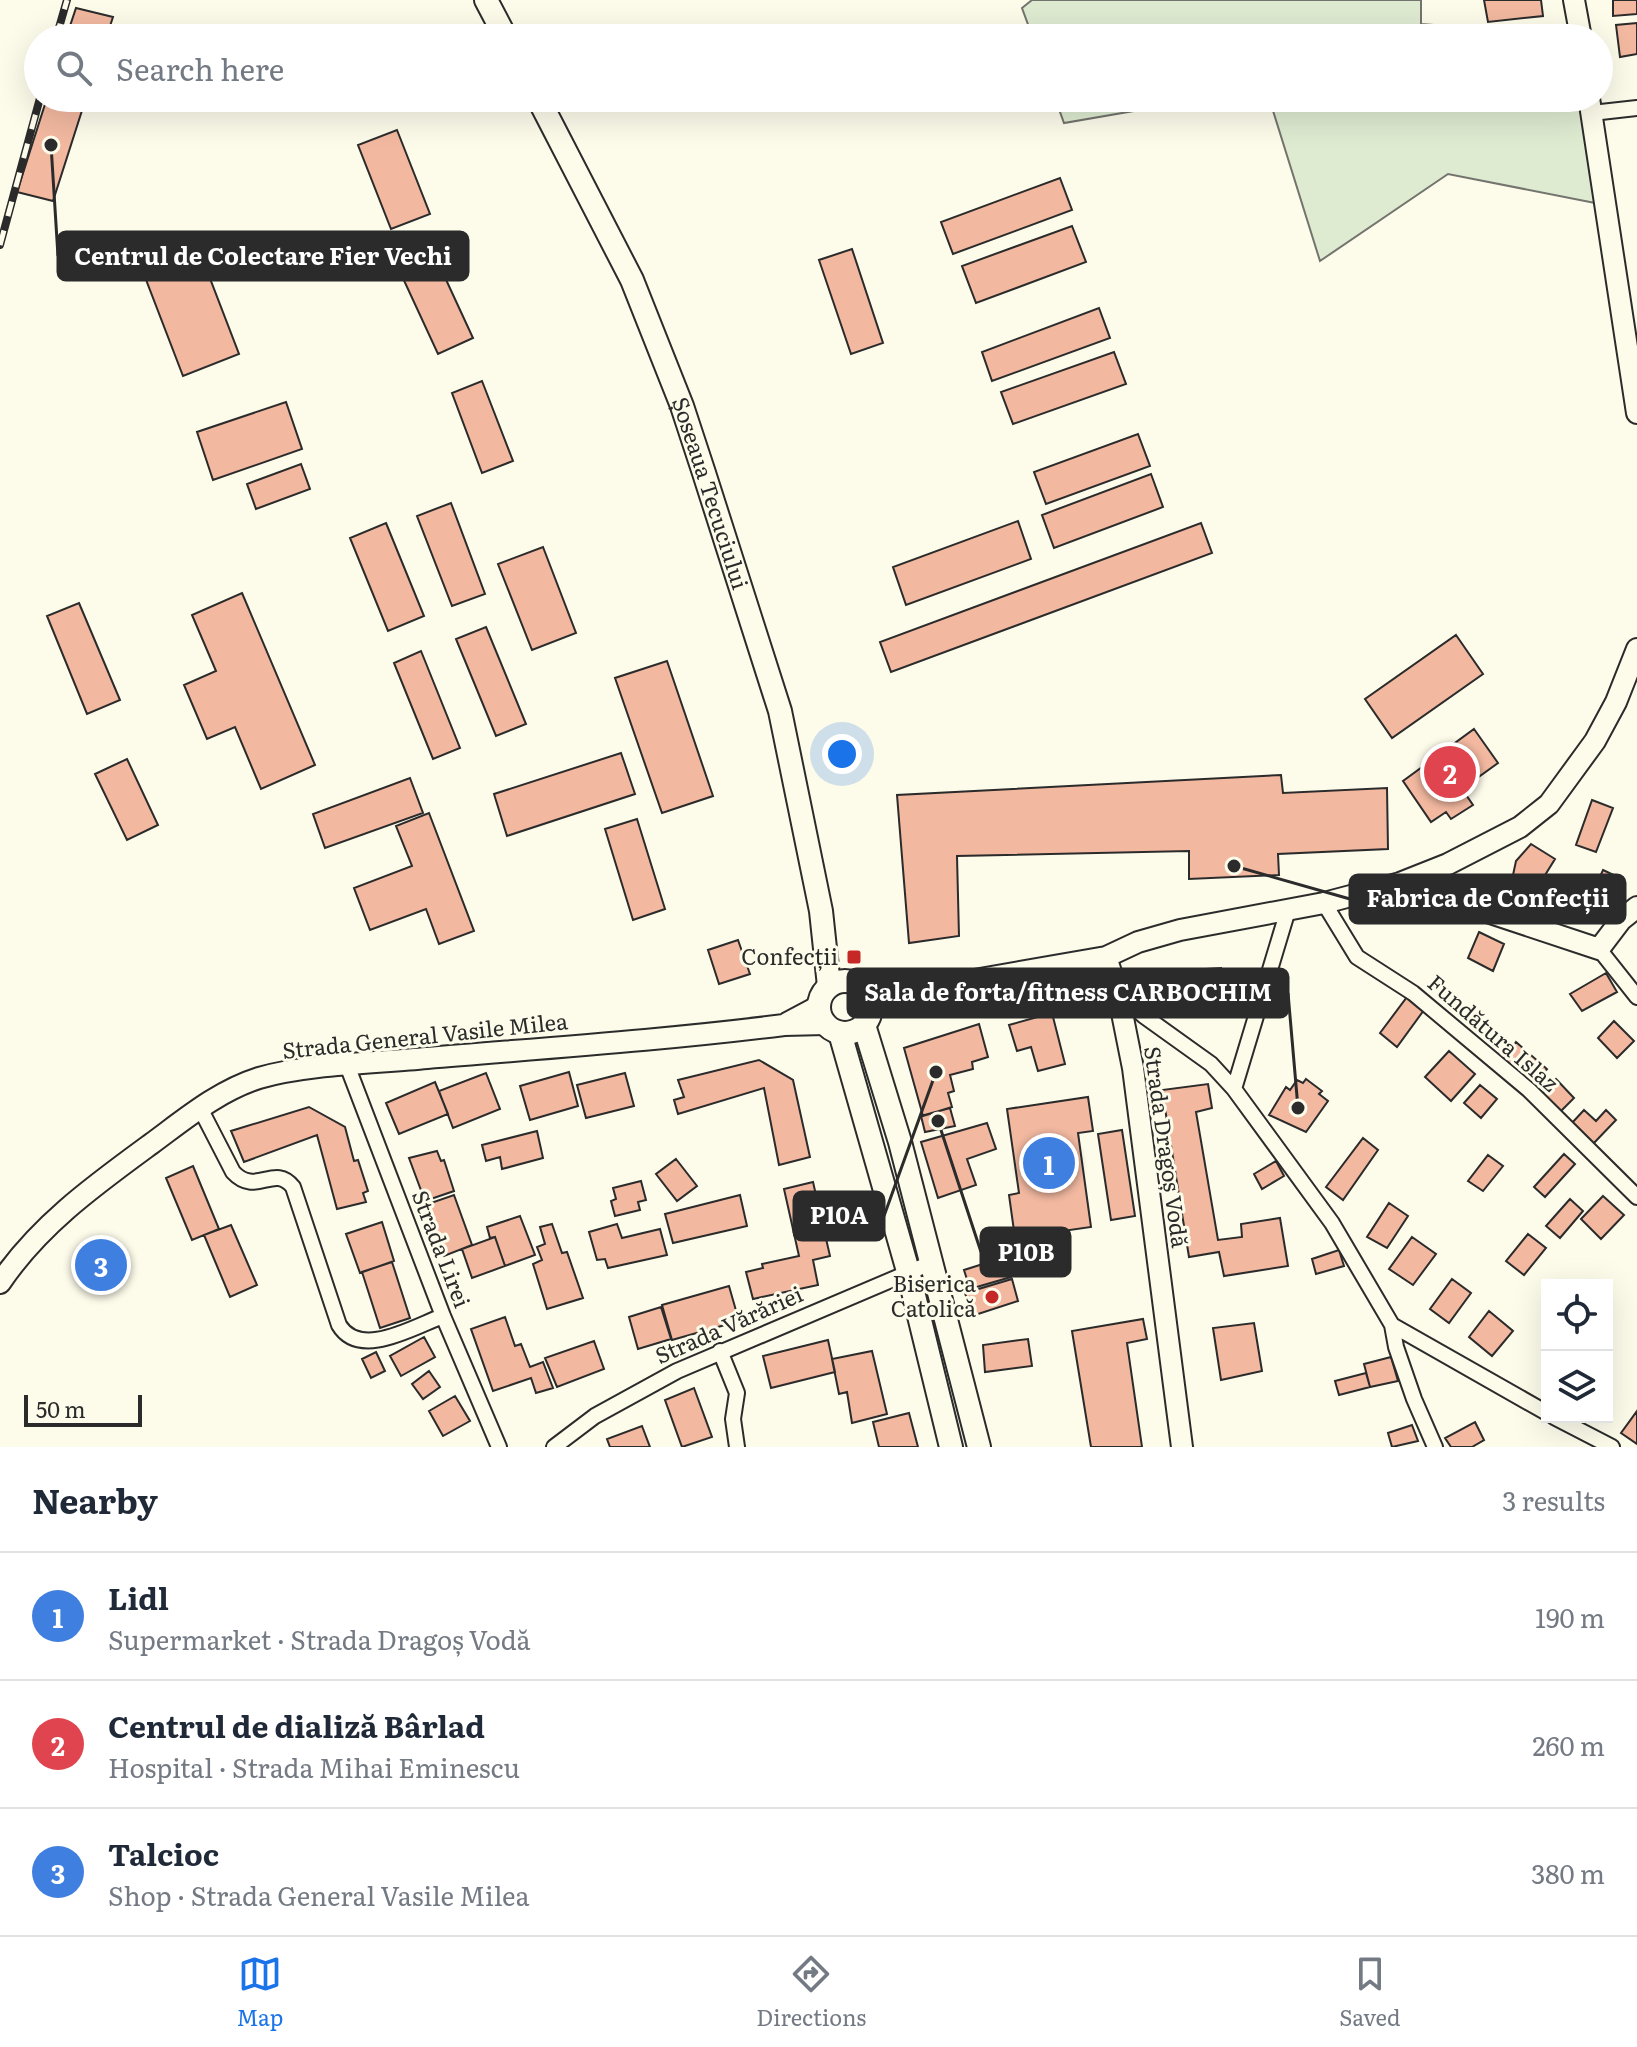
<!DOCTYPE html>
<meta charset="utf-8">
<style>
body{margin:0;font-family:Literata,serif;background:#f6f6f7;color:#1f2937}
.controls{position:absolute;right:24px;bottom:24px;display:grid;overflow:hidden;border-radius:0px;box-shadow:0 8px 32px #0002}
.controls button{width:72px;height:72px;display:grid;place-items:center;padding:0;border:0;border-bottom:2px solid #e0e1e3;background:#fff;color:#1f2937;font:40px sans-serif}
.scale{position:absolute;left:24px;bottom:20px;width:118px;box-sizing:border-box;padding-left:8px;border:4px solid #2b2b2b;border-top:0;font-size:22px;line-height:28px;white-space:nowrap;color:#2b2b2b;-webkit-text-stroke:6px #fdfbea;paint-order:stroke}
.you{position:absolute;left:842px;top:754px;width:28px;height:28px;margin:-20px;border:6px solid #fff;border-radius:50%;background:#1a73e8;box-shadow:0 0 0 12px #1a73e833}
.badge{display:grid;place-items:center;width:52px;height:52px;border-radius:50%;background:#1a73e8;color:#fff;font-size:26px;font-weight:700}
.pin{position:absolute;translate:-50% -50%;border:4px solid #fff;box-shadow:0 2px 8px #0006}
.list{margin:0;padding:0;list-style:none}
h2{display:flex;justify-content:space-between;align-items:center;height:104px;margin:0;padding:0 32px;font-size:34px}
h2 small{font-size:26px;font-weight:400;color:#747a83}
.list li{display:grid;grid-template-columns:52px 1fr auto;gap:24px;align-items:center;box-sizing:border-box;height:128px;padding:0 32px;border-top:2px solid #e0e1e3}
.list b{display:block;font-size:30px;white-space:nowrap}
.list p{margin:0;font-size:26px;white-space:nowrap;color:#747a83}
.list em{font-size:26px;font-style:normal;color:#747a83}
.icon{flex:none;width:44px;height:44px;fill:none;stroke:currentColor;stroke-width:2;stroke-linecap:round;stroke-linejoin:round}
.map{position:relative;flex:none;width:1637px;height:1447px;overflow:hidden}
.search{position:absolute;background:#fff;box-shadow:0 8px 32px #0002;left:24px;right:24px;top:24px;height:88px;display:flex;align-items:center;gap:20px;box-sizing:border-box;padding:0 28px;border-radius:44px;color:#747a83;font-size:30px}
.sheet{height:488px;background:#fff}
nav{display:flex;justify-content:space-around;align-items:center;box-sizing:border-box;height:112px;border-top:2px solid #e0e1e3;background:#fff;font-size:22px;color:#747a83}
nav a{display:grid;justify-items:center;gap:4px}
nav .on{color:#1a73e8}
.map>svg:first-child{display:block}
.green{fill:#deebd1;stroke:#74746e;stroke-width:2}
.building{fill:#f2b8a0;stroke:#2b2b2b;stroke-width:2}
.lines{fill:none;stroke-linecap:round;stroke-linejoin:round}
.street-casing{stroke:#2b2b2b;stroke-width:18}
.secondary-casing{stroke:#2b2b2b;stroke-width:24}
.primary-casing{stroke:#2b2b2b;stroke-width:26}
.street{stroke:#fdfbea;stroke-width:14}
.secondary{stroke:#fdfbea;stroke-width:20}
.primary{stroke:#fdfbea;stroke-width:22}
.rail-casing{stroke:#2b2b2b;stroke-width:8}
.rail{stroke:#fdfbea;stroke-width:5;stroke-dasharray:15;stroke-linecap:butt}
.poi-dot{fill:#c62828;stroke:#fdfbea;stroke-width:3}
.labels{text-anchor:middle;stroke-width:6;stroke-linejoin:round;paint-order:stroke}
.street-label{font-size:22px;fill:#2b2b2b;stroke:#fdfbea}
.poi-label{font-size:22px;fill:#2b2b2b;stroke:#fdfbea;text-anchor:end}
.leader{fill:none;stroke:#2b2b2b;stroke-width:3}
.callout-dot{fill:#2b2b2b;stroke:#fdfbea;stroke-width:3}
.callout{fill:#2b2b2b;stroke:#2b2b2b;stroke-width:3}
.callout-label{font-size:24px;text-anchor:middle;font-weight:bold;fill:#fff}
</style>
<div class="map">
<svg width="1637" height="1447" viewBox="0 0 1637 1447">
<rect width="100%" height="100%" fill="#fdfbea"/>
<path class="green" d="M1032 0H1421V24L1576 36V38H1033L1022 8Z
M1055 98H1209L1064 123Z
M1269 98H1583L1595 203 1448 174 1320 261Z"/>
<path class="building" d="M1484 0H1541L1543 16 1488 22Z
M1613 0H1637V14L1613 16Z
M76 8 113 17 106 38H66Z
M1637 23V54L1620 57 1616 25Z
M47 98H86L53 201 17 192Z
M348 98H381L351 108Z
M397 130 430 214 391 229 358 145Z
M1060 178 1072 210 953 254 941 222Z
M1072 226 1086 262 976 303 962 266Z
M196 242 239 354 183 376 140 264Z
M852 249 883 343 851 354 819 260Z
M436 258 473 338 438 354 401 274Z
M1099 308 1110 338 992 381 982 352Z
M1114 352 1126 384 1013 424 1001 392Z
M482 381 513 461 482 473 452 393Z
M286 402 302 449 213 480 197 432Z
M1138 434 1150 466 1046 504 1034 472Z
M301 464 310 489 256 509 247 484Z
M1151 474 1163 507 1054 548 1042 515Z
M451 503 485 594 452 606 417 516Z
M1018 521 1031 559 906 605 893 567Z
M386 523 424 616 388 631 350 538Z
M1201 523 1212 553 891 672 880 642Z
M543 547 576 633 532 650 498 564Z
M242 593 315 765 261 789 235 727 207 739 184 685 216 671 192 615Z
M79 603 120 700 87 714 47 616Z
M486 627 526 724 496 736 456 639Z
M1456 635 1483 674 1392 738 1365 699Z
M421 651 460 748 433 759 394 663Z
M667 661 713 796 662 813 615 678Z
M1474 729 1498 763 1462 789 1473 805 1451 819 1446 812 1431 822 1403 781Z
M621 753 635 794 507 836 494 794Z
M127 759 158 825 127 840 95 774Z
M1281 775 1283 793 1387 788 1388 849 1278 854 1279 875 1189 879V851L957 856 959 936 909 943 897 795Z
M410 778 423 813 325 848 313 814Z
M1592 800 1613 808 1596 852 1576 845Z
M429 813 474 931 439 944 426 909 370 930 354 888 412 866 396 826Z
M637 819 665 909 633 920 605 829Z
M1531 844 1555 859 1524 909 1507 903 1516 861Z
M1603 870 1620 878 1609 903 1591 896Z
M1479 932 1504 944 1493 971 1468 958Z
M738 940 750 974 719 984 708 950Z
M1221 968 1220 1002H1200L1199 993 1174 995 1172 971Z
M1606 973 1617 992 1582 1011 1570 994Z
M1407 997 1424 1010 1397 1047 1380 1033Z
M1052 1013 1065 1064 1038 1071 1031 1047 1017 1051 1009 1025Z
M1614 1021 1634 1041 1617 1058 1598 1038Z
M979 1024 988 1057 972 1062 973 1069 950 1075 954 1091 948 1093 952 1107 923 1116 904 1048Z
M1516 1042 1547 1069 1533 1086 1502 1061Z
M1449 1051 1475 1074 1451 1101 1425 1077Z
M759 1060 793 1080 810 1157 779 1165 764 1088 678 1114 674 1100 684 1097 678 1080Z
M569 1072 578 1106 530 1120 520 1086Z
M486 1073 500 1109 453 1128 439 1091Z
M625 1073 634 1106 586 1118 577 1085Z
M1306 1079 1322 1091 1319 1094 1328 1101 1306 1132 1269 1115 1286 1087 1290 1090 1297 1080 1303 1083Z
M1556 1079 1574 1098 1558 1114 1540 1096Z
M435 1082 448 1114 399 1134 386 1103Z
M1208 1084 1212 1108 1196 1112 1218 1240 1242 1237 1241 1224 1280 1218 1288 1266 1224 1276 1219 1252 1189 1257 1162 1090Z
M1480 1085 1497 1099 1481 1118 1464 1103Z
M1088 1097 1093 1131 1078 1133 1091 1227 1015 1238 1009 1195 1019 1193 1007 1109Z
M309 1107 345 1127 354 1161 358 1160 368 1191 363 1193 366 1202 337 1209 317 1135 244 1162 231 1131Z
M950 1108 955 1126 925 1132 921 1116Z
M1584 1110 1596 1121 1606 1110 1616 1120 1592 1145 1571 1124Z
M987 1123 996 1149 967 1159 976 1185 938 1198 921 1142Z
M1122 1130 1135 1216 1111 1220 1098 1134Z
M537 1131 543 1158 502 1169 500 1157 486 1161 482 1145Z
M1363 1138 1378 1150 1343 1200 1326 1187Z
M437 1151 441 1161 444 1160 454 1191 425 1201 409 1158Z
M1564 1154 1575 1164 1545 1197 1534 1187Z
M1488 1155 1503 1166 1483 1191 1468 1181Z
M676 1159 697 1186 677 1201 656 1174Z
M1276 1161 1284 1176 1262 1189 1254 1174Z
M193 1166 219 1229 192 1240 166 1178Z
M641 1181 646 1200 638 1202 640 1210 615 1216 611 1201 616 1199 613 1188Z
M813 1182 830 1256 813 1260 818 1285 753 1299 746 1272 763 1268 762 1264 799 1256 784 1189Z
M454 1195 472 1245 444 1256 425 1205Z
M740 1195 747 1226 673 1243 665 1214Z
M1603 1196 1624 1215 1601 1239 1581 1219Z
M1570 1199 1583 1211 1560 1238 1546 1226Z
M1389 1203 1408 1216 1387 1248 1367 1237Z
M520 1216 535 1255 505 1266 495 1237 490 1238 487 1227Z
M382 1222 394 1261 360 1273 346 1234Z
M552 1224 562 1253 567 1252 583 1298 547 1309 533 1264 542 1260 537 1247 545 1244 540 1227Z
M617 1224 622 1238 660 1229 667 1255 608 1268 605 1259 597 1260 589 1232Z
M231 1225 257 1285 230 1297 204 1235Z
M1528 1234 1546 1248 1524 1275 1506 1261Z
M495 1237 505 1266 472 1278 462 1249Z
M1412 1237 1436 1254 1413 1285 1389 1269Z
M1339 1250 1344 1266 1316 1274 1312 1259Z
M1005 1257 1011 1277 970 1289 964 1270Z
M392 1262 410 1318 380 1328 362 1272Z
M1012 1279 1018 1301 972 1316 965 1293Z
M1452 1279 1471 1293 1449 1323 1430 1309Z
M729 1286 739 1321 672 1340 662 1305Z
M661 1307 671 1339 638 1349 629 1317Z
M1489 1311 1513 1331 1492 1356 1469 1337Z
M505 1317 515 1346 521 1344 530 1367 543 1362 553 1388 536 1393 531 1378 493 1391 471 1329Z
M1143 1319 1147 1339 1127 1343 1142 1447H1091L1072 1331Z
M1254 1323 1262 1371 1221 1380 1213 1328Z
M424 1337 435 1357 401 1376 390 1356Z
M1028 1339 1032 1366 985 1372 983 1345Z
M828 1340 835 1372 771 1388 763 1356Z
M594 1341 604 1369 557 1387 545 1358Z
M872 1351 887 1414 852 1423 847 1392 839 1394 832 1359Z
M376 1352 385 1371 371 1378 362 1359Z
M1391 1357 1398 1381 1370 1387 1364 1364Z
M429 1371 440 1387 423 1399 412 1384Z
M1366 1373 1370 1387 1339 1395 1335 1381Z
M694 1388 712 1437 682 1447 665 1400Z
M455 1396 470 1421 443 1436 429 1411Z
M1637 1411V1444L1621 1433Z
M909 1413 918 1447H879L873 1422Z
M1475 1422 1484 1440 1472 1447H1451L1445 1438Z
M1412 1425 1418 1441 1392 1447 1388 1433Z
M642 1426 650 1447H610L607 1439Z"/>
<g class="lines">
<defs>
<path id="street" d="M1592 113 1637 108
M1324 903 1357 957 1413 993 1529 1090 1637 1197
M1599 949 1637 997
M1118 993 1144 1016 1211 1064 1234 1089 1332 1223 1392 1325 1396 1347 1414 1399 1435 1447
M347 1065 443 1316 499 1447
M1234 1089 1288 910
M200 1108 233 1172C256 1197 274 1163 293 1187L339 1325C360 1360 415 1326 443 1316
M1392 1325 1547 1413
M720 1351 737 1393 733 1419 737 1447
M1554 1417 1612 1447
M554 1447 595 1416 677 1371 931 1263"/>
<path id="secondary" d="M1574 0 1581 38
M1589 98 1637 413
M1400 883 1599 949 1621 920 1637 907
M1106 957 1118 993 1133 1068 1182 1447
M867 993 911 991 1106 957 1138 942 1180 930 1324 903 1400 883 1448 864 1520 827 1549 804 1595 741 1616 702 1637 649
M871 1010 900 996
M787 1023 819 1006
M0 1283C39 1225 95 1185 151 1144 185 1119 218 1091 259 1078 306 1064 377 1063 427 1058 546 1048 665 1040 784 1025L825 1024"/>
<g id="primary">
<path d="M486 0 506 38"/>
<path id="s1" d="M538 98 632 280 682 406 704 473 780 711 821 911 829 986"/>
<circle cx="845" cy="1007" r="26"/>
<path d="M864 1025 900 1142 979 1447"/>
<path d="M840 1033 908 1271 951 1447"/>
</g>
</defs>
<use href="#street" class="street-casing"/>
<use href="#secondary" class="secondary-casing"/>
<use href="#primary" class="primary-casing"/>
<use href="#street" class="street"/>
<use href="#secondary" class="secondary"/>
<use href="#primary" class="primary"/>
<defs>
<path id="rail" d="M56 38 67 0
M0 245 40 98"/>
</defs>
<use href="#rail" class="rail-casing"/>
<use href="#rail" class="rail"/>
</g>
<g class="poi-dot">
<rect x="846" y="949" width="16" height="16" rx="4"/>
<circle cx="992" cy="1297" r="8"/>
</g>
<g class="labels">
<g class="street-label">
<text dy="8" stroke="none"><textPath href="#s1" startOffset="432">Șoseaua Tecuciului</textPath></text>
<text transform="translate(1493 1033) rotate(41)" y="8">Fundătura Islaz</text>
<text transform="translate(425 1036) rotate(-6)" y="8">Strada General Vasile Milea</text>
<text transform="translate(1166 1147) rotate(82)" y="8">Strada Dragoș Vodă</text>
<text transform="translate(441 1249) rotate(69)" y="8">Strada Lirei</text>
<text transform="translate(729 1325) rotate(-24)" y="8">Strada Vărăriei</text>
</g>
<g class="poi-label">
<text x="838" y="965">Confecții</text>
<text x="976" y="1292">Biserica<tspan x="976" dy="25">Catolică</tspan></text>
</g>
</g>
<path class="leader" d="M51 145L58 256M1234 866L1350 899M1298 1108L1288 993M936 1072L884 1216M938 1121L981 1252"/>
<g class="callout-dot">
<circle cx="51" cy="145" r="8"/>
<circle cx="1234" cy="866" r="8"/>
<circle cx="1298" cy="1108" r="8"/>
<circle cx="936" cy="1072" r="8"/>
<circle cx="938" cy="1121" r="8"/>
</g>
<g class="callout">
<rect x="58" y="232" width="410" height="48" rx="8"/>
<rect x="1350" y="875" width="275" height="48" rx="8"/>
<rect x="848" y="969" width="440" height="48" rx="8"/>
<rect x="794" y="1192" width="90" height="48" rx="8"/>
<rect x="981" y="1228" width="89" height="48" rx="8"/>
</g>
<g class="callout-label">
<text x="263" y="265">Centrul de Colectare Fier Vechi</text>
<text x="1488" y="907">Fabrica de Confecții</text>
<text x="1068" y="1001">Sala de forta/fitness CARBOCHIM</text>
<text x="839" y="1224">P10A</text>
<text x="1026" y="1261">P10B</text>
</g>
</svg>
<div class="controls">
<button><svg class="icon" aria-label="locate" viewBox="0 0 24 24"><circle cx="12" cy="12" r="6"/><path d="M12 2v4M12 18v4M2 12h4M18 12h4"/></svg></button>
<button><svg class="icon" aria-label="layers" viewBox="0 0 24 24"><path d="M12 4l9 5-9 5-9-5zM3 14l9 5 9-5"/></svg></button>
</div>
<div class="scale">50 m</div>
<div class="you"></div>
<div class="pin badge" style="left:1049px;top:1163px;background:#3f7fe0">1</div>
<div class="pin badge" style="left:1450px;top:772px;background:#e0444e">2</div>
<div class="pin badge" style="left:101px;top:1265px;background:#3f7fe0">3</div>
<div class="search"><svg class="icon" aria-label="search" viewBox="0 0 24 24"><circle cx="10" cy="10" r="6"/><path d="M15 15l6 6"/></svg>Search here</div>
</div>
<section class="sheet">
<h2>Nearby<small>3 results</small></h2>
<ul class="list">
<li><span class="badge" style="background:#3f7fe0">1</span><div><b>Lidl</b><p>Supermarket · Strada Dragoș Vodă</p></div><em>190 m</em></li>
<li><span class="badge" style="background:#e0444e">2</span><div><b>Centrul de dializă Bârlad</b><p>Hospital · Strada Mihai Eminescu</p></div><em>260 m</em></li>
<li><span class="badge" style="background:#3f7fe0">3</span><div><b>Talcioc</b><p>Shop · Strada General Vasile Milea</p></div><em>380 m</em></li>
</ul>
</section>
<nav>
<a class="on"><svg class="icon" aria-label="map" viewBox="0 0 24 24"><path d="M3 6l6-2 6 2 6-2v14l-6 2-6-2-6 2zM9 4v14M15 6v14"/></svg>Map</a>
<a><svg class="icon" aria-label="directions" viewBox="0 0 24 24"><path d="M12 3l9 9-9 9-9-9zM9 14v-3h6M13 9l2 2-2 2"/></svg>Directions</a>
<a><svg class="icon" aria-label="saved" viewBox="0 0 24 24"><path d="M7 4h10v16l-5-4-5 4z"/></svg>Saved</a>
</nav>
